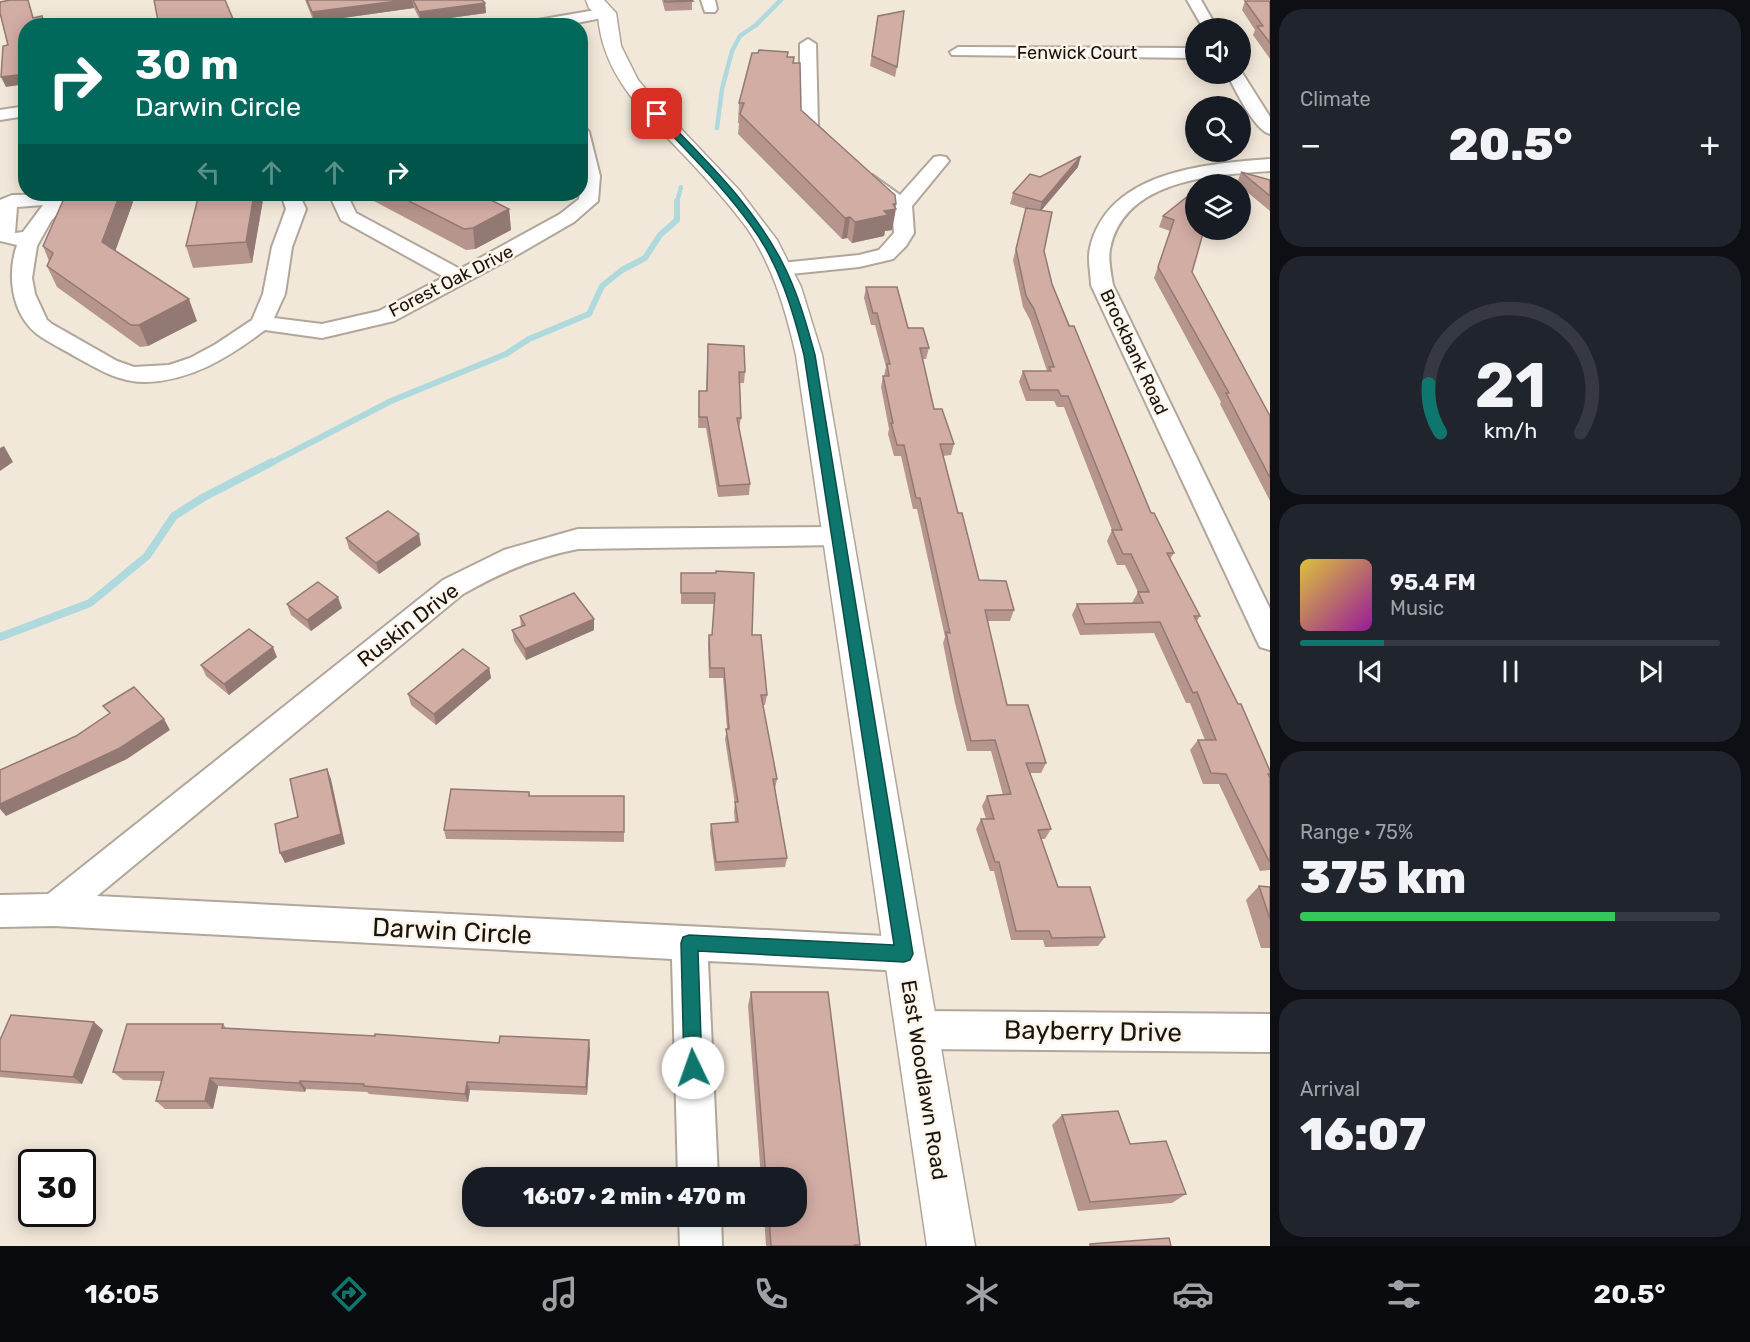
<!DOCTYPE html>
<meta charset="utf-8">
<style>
:root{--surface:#171b24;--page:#20242c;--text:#f1f3f6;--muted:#9ea1a6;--line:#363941;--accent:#0f766e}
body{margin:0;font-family:Rubik,sans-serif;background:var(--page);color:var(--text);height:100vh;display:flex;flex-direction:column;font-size:22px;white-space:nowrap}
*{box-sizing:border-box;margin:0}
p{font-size:20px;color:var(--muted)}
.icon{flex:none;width:33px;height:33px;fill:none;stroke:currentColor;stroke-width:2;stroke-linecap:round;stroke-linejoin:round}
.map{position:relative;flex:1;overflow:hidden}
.details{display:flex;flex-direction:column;gap:9px;padding:9px;background:#0d0f14;width:480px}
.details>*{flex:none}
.hud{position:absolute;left:18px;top:18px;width:570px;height:183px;border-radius:24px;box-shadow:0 3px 15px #0003;background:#00695c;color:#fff;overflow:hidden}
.tools{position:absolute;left:1185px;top:18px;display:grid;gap:12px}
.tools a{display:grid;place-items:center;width:66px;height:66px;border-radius:50%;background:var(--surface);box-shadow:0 3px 15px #0003;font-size:30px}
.speed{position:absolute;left:18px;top:1149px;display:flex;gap:12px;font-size:30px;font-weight:700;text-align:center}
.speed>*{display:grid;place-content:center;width:78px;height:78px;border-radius:50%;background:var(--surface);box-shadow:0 3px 15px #0003;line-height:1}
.speed .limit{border:3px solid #111;border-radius:9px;background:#fff;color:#111}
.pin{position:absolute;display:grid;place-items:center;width:51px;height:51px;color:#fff;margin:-26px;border-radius:12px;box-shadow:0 3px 9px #0006}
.me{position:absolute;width:66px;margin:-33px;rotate:357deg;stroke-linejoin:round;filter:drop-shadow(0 0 4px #0008)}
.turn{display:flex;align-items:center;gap:21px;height:126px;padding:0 18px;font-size:27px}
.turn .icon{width:78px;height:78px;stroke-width:2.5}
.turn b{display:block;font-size:42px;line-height:51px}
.lanes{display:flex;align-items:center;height:57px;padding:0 18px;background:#0003;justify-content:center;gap:30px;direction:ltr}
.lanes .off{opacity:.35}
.big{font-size:45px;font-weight:800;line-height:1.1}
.details .card{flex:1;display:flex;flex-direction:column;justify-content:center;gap:9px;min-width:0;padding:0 21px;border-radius:24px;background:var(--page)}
.details .dial{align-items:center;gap:0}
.dial svg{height:156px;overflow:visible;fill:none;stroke:var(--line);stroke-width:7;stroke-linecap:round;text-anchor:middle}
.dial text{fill:var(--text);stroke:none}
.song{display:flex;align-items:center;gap:18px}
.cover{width:72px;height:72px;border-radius:9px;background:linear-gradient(135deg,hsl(50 70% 55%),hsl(300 70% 35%))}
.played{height:6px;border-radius:3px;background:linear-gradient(90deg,var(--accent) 20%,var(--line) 20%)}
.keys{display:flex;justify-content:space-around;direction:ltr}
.heat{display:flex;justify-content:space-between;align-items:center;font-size:33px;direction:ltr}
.charge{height:9px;border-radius:4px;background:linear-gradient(90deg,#34c759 75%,var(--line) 0)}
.trip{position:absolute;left:462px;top:1167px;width:345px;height:60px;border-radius:24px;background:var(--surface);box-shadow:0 3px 15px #0003;font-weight:800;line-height:60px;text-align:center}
.menu{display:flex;height:96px;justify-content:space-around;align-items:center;background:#090b0e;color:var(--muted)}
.menu .icon{width:42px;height:42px}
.menu .current{color:var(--accent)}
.menu b{font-size:27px;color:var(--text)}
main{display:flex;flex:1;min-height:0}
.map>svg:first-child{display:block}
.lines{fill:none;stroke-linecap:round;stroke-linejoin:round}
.stream-far2{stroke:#aed9dd;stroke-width:4.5}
.stream-far1{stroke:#aed9dd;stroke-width:6}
.stream{stroke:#aed9dd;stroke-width:8}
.minor-casing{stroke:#b0a699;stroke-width:4}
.major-casing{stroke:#b0a699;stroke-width:3}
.minor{fill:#fff;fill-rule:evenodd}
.major{fill:#fff;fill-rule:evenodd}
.wall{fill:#b5958d}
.shaded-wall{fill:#937973}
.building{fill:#d2ada4;stroke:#937973;stroke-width:1.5}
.route{fill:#0f766e;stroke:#0a4d48;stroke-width:1.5}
.labels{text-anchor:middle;stroke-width:5;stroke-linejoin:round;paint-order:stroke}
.far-street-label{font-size:18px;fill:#18140f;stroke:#fef5ea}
.street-label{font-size:21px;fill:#18140f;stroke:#fef5ea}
.near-street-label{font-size:26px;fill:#18140f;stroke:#fef5ea}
</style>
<main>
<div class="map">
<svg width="1270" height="1246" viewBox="0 0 1270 1246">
<rect width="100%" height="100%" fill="#f2e8da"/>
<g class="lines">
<g class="stream-far2">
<polyline points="717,128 722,89 732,51 740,36 756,25 781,0"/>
<polyline points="677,202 681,187"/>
</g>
<polyline class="stream-far1" points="269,464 391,401 506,354 529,339 589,314 602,286 622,270 645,258 660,235 677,220 677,201"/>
<polyline class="stream" points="0,637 90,603 147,556 174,516 204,497 272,462"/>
<defs>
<g id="minor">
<polygon points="701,0 715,0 717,9 715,12 705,12"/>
<polygon points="1187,0 1201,0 1217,28 1203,28"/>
<polygon points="607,8 612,10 615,13 612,16 561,26 525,26 532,21"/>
<path d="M808,39L816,44L818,127L837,146L834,150C820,153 808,139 800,128V44Z"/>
<polygon points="958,47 1196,48 1196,58 952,55 950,52"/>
<path d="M1241,71L1270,117V134C1254,130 1235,89 1227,74H1240Z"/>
<polygon points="26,106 26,116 0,120 0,110"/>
<path d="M580,127L586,128L589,132L600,176L598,201L574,222L517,255L394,321L322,338L265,330C229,357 191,381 145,382C118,382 98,369 76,357C63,349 49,343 37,334C11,313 7,274 17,245L0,241V200L12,195L75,194L51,221L37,246L32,278L35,294L47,320L52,324L117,361L134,367L169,365L190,358L216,344L252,320L263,294L272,247L286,209L281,194H299L306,209L292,247L285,294L274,318L322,324L379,311L444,277L341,220L329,194H347L356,213L460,269L560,214L579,199L582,176ZM43,205L23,232L15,233L17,207Z"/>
<polygon points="940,156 946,157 949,161 912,206 914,233 906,246 893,259 859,267 781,275 774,273 771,269 774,265 781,263 859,255 879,250 894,233 892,207 856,179 858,175 872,175 900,195 934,157"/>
<path d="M1270,159V171C1213,175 1124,179 1110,249C1108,259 1111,274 1113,285L1270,609V650L1260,647L1256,639L1091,285C1091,274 1087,259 1090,248C1108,171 1205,164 1270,159Z"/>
<path d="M838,527L847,529L851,536L847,543L838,545L578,549C536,557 500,573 463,594L97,896L904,937L917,942L922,954L917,966L904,971L708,961L718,1178H678L672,959L54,926L0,927V895L48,894L443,580L504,550L578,529Z"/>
<polygon points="917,1011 1270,1014 1270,1052 917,1049 904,1043 898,1030 904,1017"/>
<polygon points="679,1216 721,1216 722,1246 680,1246"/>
</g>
<path id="major" d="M586,0H604L616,13L621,46L638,80L664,111L739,190L777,240L801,287L822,355L975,1246H927L796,355C786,311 773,266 747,228C727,201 704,176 681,152C642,111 602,74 598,15L589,8Z"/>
</defs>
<use href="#minor" class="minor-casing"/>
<use href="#major" class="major-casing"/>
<use href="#minor" class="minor"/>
<use href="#major" class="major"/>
</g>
<g class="wall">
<polygon points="305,0 482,0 485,3 486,13 421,22 414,8 314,22"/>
<polygon points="662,0 692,0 692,10 665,11"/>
<polygon points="1245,1 1270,3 1270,59 1253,35 1255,30 1242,10"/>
<polygon points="878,16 897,67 895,77 870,66"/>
<polygon points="788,57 794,63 801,110 896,204 892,230 885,231 884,236 852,243 847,238 842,239 738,134 739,123 738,123 739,103"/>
<polygon points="1078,167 1041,211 1044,251 1052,284 1151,513 1174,553 1170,559 1200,616 1197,621 1270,771 1270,870 1260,871 1219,784 1203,784 1190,750 1198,740 1205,740 1190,703 1186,703 1154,633 1080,635 1072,615 1077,604 1132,603 1138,592 1125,565 1117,565 1107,541 1112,530 1064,407 1057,407 1054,401 1026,401 1019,382 1023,371 1047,371 1030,320 1023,307 1013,260 1026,209 1010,204 1013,193 1040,177"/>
<polygon points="1241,172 1270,180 1270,211 1240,186 1240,184 1237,183"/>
<polygon points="199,194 264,194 252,263 193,268 186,246"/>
<polygon points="372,194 479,194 509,209 511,230 475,249 466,250 374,201"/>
<polygon points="1196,194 1192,272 1270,416 1270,501 1220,404 1221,402 1154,278 1170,231 1159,227 1163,216"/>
<polygon points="133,202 115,251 197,321 148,346 140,347 57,287 47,266 49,261 43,246"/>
<polygon points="866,287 929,348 926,359 922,359 934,409 954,444 951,455 943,456 958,513 979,580 1014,610 1010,621 987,621 1007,705 1046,763 1041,773 1030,773 1051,829 1045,839 1041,839 1058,887 1105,937 1098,946 1045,947 1043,940 1011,940 994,871 990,871 976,829 981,819 986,819 982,806 987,796 1003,795 991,751 967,751 955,703 943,643 945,637 917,509 913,509 901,456 894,456 888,434 889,429 881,387 883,376 884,376 886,367 875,325 871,325 864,298"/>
<polygon points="708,344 745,372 744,383 740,383 741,418 739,429 750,484 749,495 718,497 706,428 698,428 699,391 706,391"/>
<polygon points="346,538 421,545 379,574 349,549"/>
<polygon points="681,573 716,573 752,635 767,695 765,705 763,705 777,779 775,789 787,858 785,867 715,871 710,833 711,824 735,822 734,811 735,804 725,739 727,729 723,678 709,678 708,645 709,635 712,635 714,604 681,604"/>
<polygon points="287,604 342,608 311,631 291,615"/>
<polygon points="520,616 594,619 594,630 526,660 514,641 512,630 521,627"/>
<polygon points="277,657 229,695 206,676 201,665"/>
<polygon points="489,668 491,678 436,725 411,705 408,694"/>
<polygon points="529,792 530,796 624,796 624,842 446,839 444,830"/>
<polygon points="1259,886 1270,887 1270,948 1261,948 1246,900"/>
<polygon points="751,992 860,1245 859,1246 766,1246 764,1216 796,1216 796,1178 761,1178 748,1006"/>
<polygon points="223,1024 226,1028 590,1049 587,1095 470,1090 468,1102 369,1094 367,1092 306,1089 305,1092 218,1086 213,1109 165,1109 156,1101 161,1081 123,1080 113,1072"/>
<polygon points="103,1030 82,1084 0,1077 0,1040"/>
<polygon points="1062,1115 1130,1144 1186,1194 1172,1203 1078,1211 1052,1125"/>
</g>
<g class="shaded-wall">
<polygon points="405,0 412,0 414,8 314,22 312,12"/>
<polygon points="485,3 486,13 421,22 419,12"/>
<polygon points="26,74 26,84 6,87 1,77"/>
<polygon points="1081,156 1078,167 1039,213 1042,202"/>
<polygon points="120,194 130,194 133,202 111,263 102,242"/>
<polygon points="254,194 264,194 252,263 246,242"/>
<polygon points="893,204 896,204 894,209 896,209 892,230 885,231 884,236 852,243 855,222 884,211"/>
<polygon points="509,209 511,230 475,249 473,228"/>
<polygon points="850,217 847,238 842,239 845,218"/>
<polygon points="189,299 197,321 148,346 139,325"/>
<polygon points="4,446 13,462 0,471 0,448"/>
<polygon points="419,534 421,545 379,574 376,563"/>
<polygon points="338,597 342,608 311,631 307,620"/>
<polygon points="594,619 594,630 526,660 525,649"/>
<polygon points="273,647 277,657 229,695 224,684"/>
<polygon points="489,668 491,678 436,725 434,714"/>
<polygon points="164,719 170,730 127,759 6,816 0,809 0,804"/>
<polygon points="327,769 331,779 345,844 285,863 280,853"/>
<polygon points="94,1022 103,1030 82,1084 73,1077"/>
<polygon points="589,1040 590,1049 587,1095 586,1087"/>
<polygon points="210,1078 218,1086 213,1109 205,1101"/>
<polygon points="300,1081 306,1089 305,1092 299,1083"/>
<polygon points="467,1082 470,1090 468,1102 465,1094"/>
</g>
<g class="building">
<polygon points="10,0 28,0 33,18 42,16 45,26 26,26 26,74 1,77 3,46 8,45 0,13 0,2"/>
<polygon points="154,0 225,0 236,26 159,26"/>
<polygon points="307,0 405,0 312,12"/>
<polygon points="413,0 482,0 485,3 419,12"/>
<polygon points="665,0 692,0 693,1 665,2"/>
<polygon points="1245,1 1269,1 1270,3 1270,43 1257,26 1263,26"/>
<polygon points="904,11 897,67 872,56 878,16"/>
<polygon points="759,50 788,52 787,57 794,57 793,63 800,63 801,110 895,195 896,204 893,204 896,209 884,211 888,215 855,222 850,217 845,218 740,114 744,103 739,103 752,53 758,53"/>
<polygon points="1081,156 1042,202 1013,193 1030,174 1040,177"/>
<polygon points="1241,172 1270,180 1270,196"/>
<polygon points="66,194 120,194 102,242 189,299 139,325 131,325 47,266 53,253 43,246"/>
<polygon points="199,194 254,194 246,242 186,246"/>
<polygon points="395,194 479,194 509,209 473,228 464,229"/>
<polygon points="1196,194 1196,230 1204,230 1192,272 1270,416 1270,478 1226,393 1229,393 1158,267 1174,220 1163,216 1188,196"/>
<polygon points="1026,208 1052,212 1044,251 1052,284 1069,326 1074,326 1151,513 1154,513 1174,553 1167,553 1200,616 1194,616 1238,704 1241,704 1270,771 1270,774 1268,774 1270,778 1270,861 1269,861 1226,774 1211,773 1198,740 1216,740 1197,692 1193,693 1160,622 1085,624 1077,604 1143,603 1138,592 1149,592 1131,554 1123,554 1112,530 1122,530 1068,396 1061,396 1058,390 1030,390 1023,371 1051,371 1049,367 1054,367 1034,309 1026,296 1016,249"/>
<polygon points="866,287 897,287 908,328 923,328 929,348 920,348 934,409 942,409 954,444 940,444 958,513 962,513 979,580 1006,581 1014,610 985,610 1007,705 1028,705 1046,763 1026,763 1051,829 1038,830 1058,887 1090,887 1105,937 1052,938 1049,931 1016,931 999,862 995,862 981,819 994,819 987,796 1011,794 995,740 971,741 959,692 946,632 950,633 920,498 916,498 904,445 897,445 891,423 893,423 883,376 889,376 887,364 890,364 877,313 873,313"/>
<polygon points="708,344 744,346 745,372 739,372 741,418 737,418 750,484 719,486 707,417 699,417 699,391 707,391"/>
<polygon points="388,511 419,534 376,563 346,538"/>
<polygon points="716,571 754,573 752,635 761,635 767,695 761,695 777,779 773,779 787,858 716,862 711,824 738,822 735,802 738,802 726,729 729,729 724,668 710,668 709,635 712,635 715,593 681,593 681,573 716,573"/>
<polygon points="318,582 338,597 307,620 287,604"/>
<polygon points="574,593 594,619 525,649 512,630 525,625 520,616"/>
<polygon points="249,629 273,647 224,684 201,665"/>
<polygon points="463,649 489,668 434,714 408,694"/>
<polygon points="134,687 164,719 120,748 0,804 0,770 76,736 110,713 103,706"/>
<polygon points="327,769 341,834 280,853 275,824 298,817 290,779"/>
<polygon points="451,789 529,792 529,796 624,796 624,832 444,830"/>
<polygon points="1259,886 1270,887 1270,919"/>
<polygon points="751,992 828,992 860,1245 855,1245 856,1246 771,1246 769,1216 796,1216 796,1178 766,1178"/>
<polygon points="11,1015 94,1022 73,1077 0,1071 0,1040"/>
<polygon points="127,1024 223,1024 222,1028 375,1036 375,1034 499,1043 500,1036 589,1040 586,1087 467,1082 465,1094 364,1086 364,1084 300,1081 299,1083 210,1078 205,1101 156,1101 164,1072 113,1072"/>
<polygon points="1118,1111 1130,1144 1166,1141 1186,1194 1090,1202 1062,1115"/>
<polygon points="1169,1238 1171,1246 1090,1246 1090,1244"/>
</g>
<path class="route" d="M654,112H659C704,158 751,203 781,260C797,290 806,322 815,355L913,954L910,960L904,962L698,951L702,1068L700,1074L693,1077L687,1074L684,1068L681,943L683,937L689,935L894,945L804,355C793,310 779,264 752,227C723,186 687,152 654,116Z"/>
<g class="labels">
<g class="far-street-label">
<text x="1077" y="59">Fenwick Court</text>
<text transform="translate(451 281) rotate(-27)" y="6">Forest Oak Drive</text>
<text transform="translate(1134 352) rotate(65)" y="6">Brockbank Road</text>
</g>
<g class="street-label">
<text transform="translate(408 625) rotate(-38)" y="7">Ruskin Drive</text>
<text transform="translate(924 1080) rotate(81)" y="7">East Woodlawn Road</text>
</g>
<g class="near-street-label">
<text transform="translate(452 931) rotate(3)" y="9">Darwin Circle</text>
<text transform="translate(1093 1031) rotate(1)" y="9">Bayberry Drive</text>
</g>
</g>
</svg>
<div class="tools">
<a><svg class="icon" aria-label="sound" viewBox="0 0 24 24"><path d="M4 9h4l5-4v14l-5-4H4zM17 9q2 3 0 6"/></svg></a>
<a><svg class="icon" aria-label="search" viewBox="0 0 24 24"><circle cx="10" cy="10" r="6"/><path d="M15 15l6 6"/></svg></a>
<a><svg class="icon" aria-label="layers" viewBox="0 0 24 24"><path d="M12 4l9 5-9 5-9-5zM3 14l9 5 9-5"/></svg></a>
</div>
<div class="speed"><div class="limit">30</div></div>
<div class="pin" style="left:657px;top:114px;background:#d93025"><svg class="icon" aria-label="arrive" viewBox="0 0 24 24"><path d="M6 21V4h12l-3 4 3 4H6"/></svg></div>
<svg class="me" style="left:693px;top:1068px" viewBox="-20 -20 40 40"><circle r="19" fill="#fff"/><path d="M0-13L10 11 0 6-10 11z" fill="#0f766e"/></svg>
<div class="trip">16:07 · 2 min · 470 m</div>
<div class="hud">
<div class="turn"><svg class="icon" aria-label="right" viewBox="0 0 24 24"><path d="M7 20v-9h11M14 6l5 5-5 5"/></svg><div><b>30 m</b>Darwin Circle</div></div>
<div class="lanes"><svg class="icon off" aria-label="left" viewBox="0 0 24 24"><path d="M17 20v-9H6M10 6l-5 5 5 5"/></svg><svg class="icon off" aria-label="ahead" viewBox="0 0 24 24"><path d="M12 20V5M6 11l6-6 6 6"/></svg><svg class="icon off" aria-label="ahead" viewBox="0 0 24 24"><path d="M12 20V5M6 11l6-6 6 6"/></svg><svg class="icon" aria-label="right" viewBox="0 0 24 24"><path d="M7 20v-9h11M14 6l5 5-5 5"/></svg></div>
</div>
</div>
<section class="details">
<div class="card"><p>Climate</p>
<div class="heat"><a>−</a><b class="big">20.5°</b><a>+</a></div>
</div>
<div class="card dial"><svg viewBox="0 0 100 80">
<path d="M14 69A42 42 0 1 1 86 69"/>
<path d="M14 69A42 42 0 0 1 8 44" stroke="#0f766e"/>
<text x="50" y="56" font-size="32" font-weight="700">21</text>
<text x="50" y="72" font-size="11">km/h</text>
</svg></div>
<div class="card">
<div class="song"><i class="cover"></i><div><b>95.4 FM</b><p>Music</p></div></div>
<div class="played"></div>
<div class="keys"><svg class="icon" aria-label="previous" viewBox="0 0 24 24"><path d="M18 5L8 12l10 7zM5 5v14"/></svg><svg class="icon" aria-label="pause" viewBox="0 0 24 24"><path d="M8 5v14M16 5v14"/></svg><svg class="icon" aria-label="next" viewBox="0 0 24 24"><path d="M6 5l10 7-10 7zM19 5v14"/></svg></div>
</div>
<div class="card"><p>Range · 75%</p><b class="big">375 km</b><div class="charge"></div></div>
<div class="card"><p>Arrival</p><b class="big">16:07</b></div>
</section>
</main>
<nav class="menu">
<b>16:05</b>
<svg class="icon current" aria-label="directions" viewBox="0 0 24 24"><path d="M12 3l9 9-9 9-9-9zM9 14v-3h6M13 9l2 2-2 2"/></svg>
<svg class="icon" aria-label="music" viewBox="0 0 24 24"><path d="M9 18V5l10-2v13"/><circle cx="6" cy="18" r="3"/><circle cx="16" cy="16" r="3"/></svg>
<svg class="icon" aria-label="phone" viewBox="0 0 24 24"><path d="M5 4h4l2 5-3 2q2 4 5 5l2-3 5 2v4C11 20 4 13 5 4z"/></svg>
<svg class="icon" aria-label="climate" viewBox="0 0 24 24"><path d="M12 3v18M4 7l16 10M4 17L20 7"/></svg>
<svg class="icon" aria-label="car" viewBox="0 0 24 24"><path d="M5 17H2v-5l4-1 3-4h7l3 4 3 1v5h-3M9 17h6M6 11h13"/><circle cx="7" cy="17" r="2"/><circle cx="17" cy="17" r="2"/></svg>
<svg class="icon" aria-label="filters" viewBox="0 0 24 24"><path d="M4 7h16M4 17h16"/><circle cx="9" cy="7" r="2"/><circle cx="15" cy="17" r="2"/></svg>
<b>20.5°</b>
</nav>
